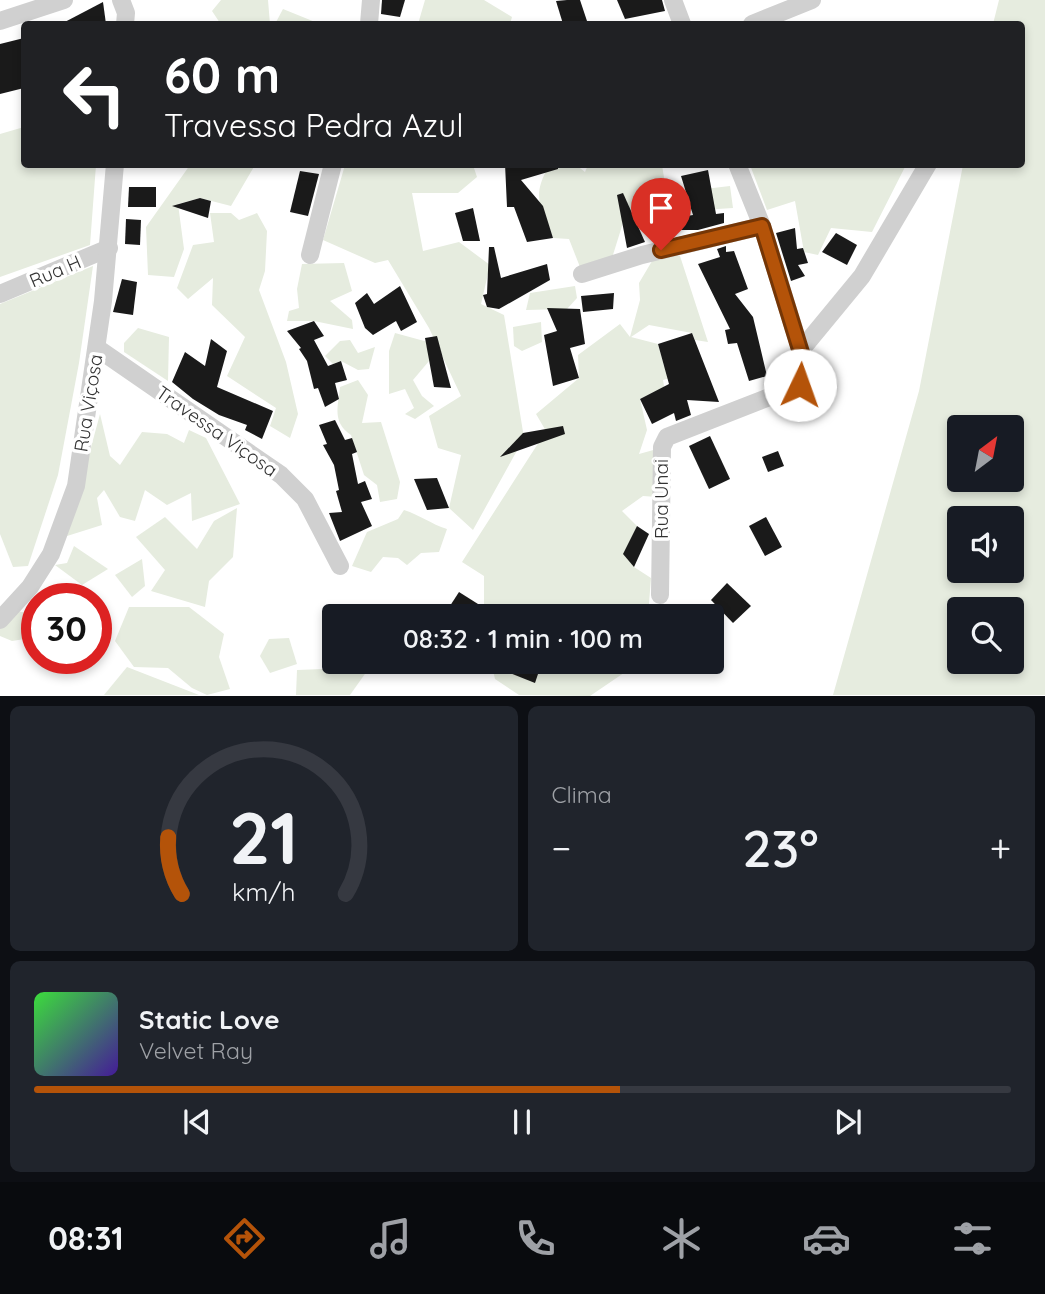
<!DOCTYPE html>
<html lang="pt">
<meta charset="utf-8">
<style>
:root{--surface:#171b24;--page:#20242c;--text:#f1f3f6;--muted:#9ea1a6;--line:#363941;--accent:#b45309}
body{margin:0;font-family:Quicksand,sans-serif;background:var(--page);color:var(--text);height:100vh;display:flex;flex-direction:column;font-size:26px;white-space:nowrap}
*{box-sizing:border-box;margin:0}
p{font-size:23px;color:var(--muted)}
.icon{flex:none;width:38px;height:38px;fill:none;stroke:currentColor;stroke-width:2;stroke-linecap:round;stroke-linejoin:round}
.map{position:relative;height:696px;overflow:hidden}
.drawer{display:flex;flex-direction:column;gap:10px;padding:10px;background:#0d0f14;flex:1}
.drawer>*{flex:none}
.guide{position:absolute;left:21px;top:21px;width:1004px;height:147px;border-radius:7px;box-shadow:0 4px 10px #0003;background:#202124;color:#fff;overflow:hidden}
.needle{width:46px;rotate:32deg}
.tools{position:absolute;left:947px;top:415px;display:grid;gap:14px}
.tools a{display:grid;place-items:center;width:77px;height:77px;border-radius:7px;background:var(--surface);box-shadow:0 4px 10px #0003;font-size:35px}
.speed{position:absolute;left:21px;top:583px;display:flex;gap:14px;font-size:35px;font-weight:700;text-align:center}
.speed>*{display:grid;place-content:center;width:91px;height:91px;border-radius:50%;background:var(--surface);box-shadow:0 4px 10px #0003;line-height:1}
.speed .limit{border:10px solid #d22;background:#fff;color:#111}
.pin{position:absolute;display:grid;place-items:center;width:60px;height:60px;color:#fff;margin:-72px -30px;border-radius:50% 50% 50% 0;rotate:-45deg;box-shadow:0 0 7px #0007}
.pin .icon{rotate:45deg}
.me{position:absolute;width:77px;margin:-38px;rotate:3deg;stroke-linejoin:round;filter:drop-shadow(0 0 5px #0008)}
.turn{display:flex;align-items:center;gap:24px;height:147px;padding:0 28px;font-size:32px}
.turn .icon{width:91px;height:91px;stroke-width:2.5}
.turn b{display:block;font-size:49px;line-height:60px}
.big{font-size:52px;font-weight:600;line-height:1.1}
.drawer .card{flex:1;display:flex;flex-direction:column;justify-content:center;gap:10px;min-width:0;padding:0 24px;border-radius:10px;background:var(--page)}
.drawer .dial{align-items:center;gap:0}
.dial svg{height:182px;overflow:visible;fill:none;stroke:var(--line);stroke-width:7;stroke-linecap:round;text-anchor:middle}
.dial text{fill:var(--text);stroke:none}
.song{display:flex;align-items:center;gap:21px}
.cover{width:84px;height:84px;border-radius:10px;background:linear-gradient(135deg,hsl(120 70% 55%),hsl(260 70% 35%))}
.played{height:7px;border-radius:4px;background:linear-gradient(90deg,var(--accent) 60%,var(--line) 60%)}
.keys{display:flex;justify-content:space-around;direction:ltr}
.heat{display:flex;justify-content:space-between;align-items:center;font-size:38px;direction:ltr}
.drawer .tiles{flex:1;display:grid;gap:10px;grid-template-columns:1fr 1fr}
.card:last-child{grid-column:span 2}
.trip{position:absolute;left:322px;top:604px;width:402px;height:70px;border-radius:7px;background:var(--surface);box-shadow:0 4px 10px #0003;font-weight:600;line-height:70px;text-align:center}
.dock{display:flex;height:112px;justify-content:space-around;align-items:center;background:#090b0e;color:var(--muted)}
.dock .icon{width:49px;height:49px}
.dock .current{color:var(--accent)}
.dock b{font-size:32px;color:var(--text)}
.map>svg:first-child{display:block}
.green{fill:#e6ecdf;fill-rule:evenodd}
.building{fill:#1a1a1a}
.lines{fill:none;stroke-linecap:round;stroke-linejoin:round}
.street{stroke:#d0d0d0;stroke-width:18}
.route-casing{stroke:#753606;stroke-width:18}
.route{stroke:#b45309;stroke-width:12}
.labels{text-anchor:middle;stroke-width:7;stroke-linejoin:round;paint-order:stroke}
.street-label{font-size:19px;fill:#333;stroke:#fff}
</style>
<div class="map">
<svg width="1045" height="696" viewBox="0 0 1045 696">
<rect width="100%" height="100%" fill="#fff"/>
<g class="green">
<polygon points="221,0 268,0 270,24 232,24 235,21 220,23 212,11"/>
<polygon points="425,0 484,0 512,17 510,24 418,24"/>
<path d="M999,0H1045V695H833L919,391L963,165L1022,164V24H993ZM959,427H1012V480H959ZM959,518H1012V570H959ZM959,609H1012V662H959Z"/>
<polygon points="283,9 320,24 275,24"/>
<polygon points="24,127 24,164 96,165 90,245 0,277 0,134"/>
<polygon points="190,165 282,165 255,165 231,206 200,198 178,204 184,249 174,277 148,275 146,227"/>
<polygon points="345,165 473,165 477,177 458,193 412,193 423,251 459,242 490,265 481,304 504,315 524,438 473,530 449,508 461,455 438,448 429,416 461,396 429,328 388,260 375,263 323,240"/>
<path d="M549,165H576L585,172L588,165H662L666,190L679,192L730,186L733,208L687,211L681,224L664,221L663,209L650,213L627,210L612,258L580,267L569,239L553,238C542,203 530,201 549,165Z"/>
<polygon points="750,165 750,164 906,165 872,232 831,228 818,255 804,252 795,201 767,210"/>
<polygon points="210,213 231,213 239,220 257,213 267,231 265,271 259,290 286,362 298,414 290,438 270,426 276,408 227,376 245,337 212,305 213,278 188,299 177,288 193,245 214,242"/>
<polygon points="655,256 680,256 708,342 695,340 692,333 649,325 631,337 658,344 664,366 688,373 663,380 667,404 661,405 654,392 640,399 647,430 639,454 657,449 657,497 643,496 622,511 637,526 624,554 634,567 651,578 648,616 484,616 484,576 462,562 546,431 536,414 579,378 578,355 620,324 630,337 640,300 639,283"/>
<polygon points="344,263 352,291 330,301 352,320 353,329 314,321 287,321 289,311 299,308 297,289 302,264"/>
<polygon points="93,266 79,363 58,475 28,566 13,567 0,534 0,304"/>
<polygon points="575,286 577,298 567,309 526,310 530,293"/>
<polygon points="541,322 542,342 522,351 514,346 513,327"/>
<polygon points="138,328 169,337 168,381 124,352 124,343"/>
<polygon points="395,333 428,342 429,361 413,380 422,396 434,406 415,419 405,414 414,408 405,389 389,394 389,351"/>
<polygon points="350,340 358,353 375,347 369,369 358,370 341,361 333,364 325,356 340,341"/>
<path d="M358,380L368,395L362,423L381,422L400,482L397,499L380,502L377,485L364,475L351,435C332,422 338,407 340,387Z"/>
<polygon points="100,414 110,456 120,465 142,432 167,434 184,443 189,430 206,438 240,504 192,521 191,493 167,505 145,490 135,521 120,517 104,490 97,498 102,525 67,536"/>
<polygon points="237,508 233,557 209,581 205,607 151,591 165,570 136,537 165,517 197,549 214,521"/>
<path d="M404,510C420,515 431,524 447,529L439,552L421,553L407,565L398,558L383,557L371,572L352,566L367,532L398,519Z"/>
<polygon points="74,546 108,569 82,585 55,565 67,563"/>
<polygon points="142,559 145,586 132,597 115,575"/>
<polygon points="129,607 189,607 224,634 219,657 230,689 207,695 192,688 168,668 134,667 115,641"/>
<polygon points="17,611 37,615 37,637 12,641 0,636 0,629"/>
<polygon points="289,638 297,664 270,673 260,656 269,639"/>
<polygon points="491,662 640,662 590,696 519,695 495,679"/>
<polygon points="127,667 199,695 104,695"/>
<polygon points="349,668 367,671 350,695 296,695 297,670"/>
</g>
<g class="building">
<polygon points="382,0 405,0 400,17 381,14"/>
<polygon points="567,0 580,0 588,24 563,24 556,1"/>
<polygon points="617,0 662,0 665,11 625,19"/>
<polygon points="103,2 106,24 61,24"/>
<polygon points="24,38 24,88 0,94 0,44"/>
<polygon points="505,164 558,164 558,169 521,180 543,206 553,238 527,242 514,207 507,207"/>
<polygon points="708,170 716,214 724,213 724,223 698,230 658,230 657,221 693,215 681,176"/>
<polygon points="300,171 319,174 308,216 290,212"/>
<polygon points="129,187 156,187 156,207 128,207"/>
<polygon points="623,193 645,242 627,248 617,195"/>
<polygon points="200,198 211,201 208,218 172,206"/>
<polygon points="473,208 480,241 463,241 455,213"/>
<polygon points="126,219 141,220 140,245 125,244"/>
<polygon points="795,228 797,249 803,248 808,263 798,265 805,276 791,281 776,233"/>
<polygon points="836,233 857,245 847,265 822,252"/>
<polygon points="726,246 726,252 734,251 748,289 735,294 753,317 767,376 749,381 737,343 728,344 725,330 730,329 698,264 720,257 717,249"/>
<polygon points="489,247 494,247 501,278 547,264 550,280 499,309 487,307 483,295 487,294"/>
<polygon points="122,279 137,282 133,315 113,312"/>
<polygon points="400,286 417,322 401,331 396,321 373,335 365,328 355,303 367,293 374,304"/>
<polygon points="614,293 613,309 583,312 581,296"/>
<polygon points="547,308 580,309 585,344 570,348 579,378 553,386 544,335 557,331"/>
<polygon points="314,321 324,336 314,340 328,366 341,361 347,380 335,383 339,399 325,407 318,388 314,389 307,361 299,349 301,348 287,331"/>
<polygon points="692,333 719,402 687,400 691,415 676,421 674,413 652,424 640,399 669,384 658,344"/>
<polygon points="437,336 451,388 434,387 425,338"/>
<polygon points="211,339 227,351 217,387 273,411 262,439 245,430 247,425 219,415 193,399 172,382 185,352 205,366"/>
<polygon points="335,420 345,440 352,438 357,452 352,454 358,484 365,481 372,499 361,502 372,526 340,541 329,513 342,512 336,491 339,490 334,465 323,445 327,444 319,425"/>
<polygon points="563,426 565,434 500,457 523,433"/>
<polygon points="710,436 730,479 709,489 689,446"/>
<polygon points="778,451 784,466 768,472 762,457"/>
<polygon points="437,478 449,508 427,510 414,479"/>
<polygon points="766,517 782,547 765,556 749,526"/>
<polygon points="637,526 649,534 634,567 623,554"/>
<polygon points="727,583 751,606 733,623 711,600"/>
<polygon points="459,592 478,604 470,616 460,616 448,609"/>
<polygon points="482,662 523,662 540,668 535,683"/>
</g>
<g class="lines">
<g class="street">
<polyline points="121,0 126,13 125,24"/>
<polyline points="673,0 682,24"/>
<polyline points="0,21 64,0"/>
<polyline points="369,24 371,0"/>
<polyline points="752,24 812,0"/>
<polyline points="310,255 333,164"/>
<polyline points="582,274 642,255 762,226"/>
<polyline points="0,294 109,248"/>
<polyline points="97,348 281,475 305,499 340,566"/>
<polyline points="801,350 862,276 928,164"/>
<polyline points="660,595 662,447 667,437 800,385 807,371 762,226 737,164"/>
<polyline points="0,620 30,587 51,554 76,486 103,301 115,164"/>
</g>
</g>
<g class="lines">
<defs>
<polyline id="route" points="661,250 762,226 807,372 800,385"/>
</defs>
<use href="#route" class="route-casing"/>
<use href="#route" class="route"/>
</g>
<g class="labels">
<g class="street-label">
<text transform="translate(55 271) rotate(-23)" y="7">Rua H</text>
<text transform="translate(88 403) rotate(-81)" y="7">Rua Viçosa</text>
<text transform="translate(217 431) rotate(35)" y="7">Travessa Viçosa</text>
<text transform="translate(661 499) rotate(-90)" y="7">Rua Unai</text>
</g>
</g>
</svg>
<div class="tools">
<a><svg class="needle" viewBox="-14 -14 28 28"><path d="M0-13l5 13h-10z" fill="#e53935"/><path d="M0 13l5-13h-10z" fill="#9ea1a6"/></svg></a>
<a><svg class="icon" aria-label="sound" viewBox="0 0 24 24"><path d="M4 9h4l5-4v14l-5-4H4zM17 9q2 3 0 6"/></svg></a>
<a><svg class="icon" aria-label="search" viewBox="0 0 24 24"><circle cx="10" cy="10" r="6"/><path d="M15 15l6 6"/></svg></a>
</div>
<div class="speed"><div class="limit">30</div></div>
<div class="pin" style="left:661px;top:250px;background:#d93025"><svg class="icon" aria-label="arrive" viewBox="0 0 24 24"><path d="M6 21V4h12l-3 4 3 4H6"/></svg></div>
<svg class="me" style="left:800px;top:385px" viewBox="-20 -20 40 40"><circle r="19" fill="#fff"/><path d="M0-13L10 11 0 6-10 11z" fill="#b45309"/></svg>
<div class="trip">08:32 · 1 min · 100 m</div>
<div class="guide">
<div class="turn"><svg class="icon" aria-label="left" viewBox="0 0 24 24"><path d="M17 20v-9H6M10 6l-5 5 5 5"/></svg><div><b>60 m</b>Travessa Pedra Azul</div></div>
</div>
</div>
<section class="drawer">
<div class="tiles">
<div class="card dial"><svg viewBox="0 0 100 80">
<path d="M14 69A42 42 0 1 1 86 69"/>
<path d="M14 69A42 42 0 0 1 8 44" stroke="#b45309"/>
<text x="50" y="56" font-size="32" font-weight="700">21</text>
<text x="50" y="72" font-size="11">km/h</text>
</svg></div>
<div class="card"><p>Clima</p>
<div class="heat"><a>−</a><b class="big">23°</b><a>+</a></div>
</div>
<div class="card">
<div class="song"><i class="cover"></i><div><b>Static Love</b><p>Velvet Ray</p></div></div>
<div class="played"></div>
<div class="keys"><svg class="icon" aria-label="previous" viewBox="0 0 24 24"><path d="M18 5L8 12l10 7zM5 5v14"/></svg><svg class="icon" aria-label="pause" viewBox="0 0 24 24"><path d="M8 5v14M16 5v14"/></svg><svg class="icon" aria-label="next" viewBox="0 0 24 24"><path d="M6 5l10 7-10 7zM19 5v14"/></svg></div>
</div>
</div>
</section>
<nav class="dock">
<b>08:31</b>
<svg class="icon current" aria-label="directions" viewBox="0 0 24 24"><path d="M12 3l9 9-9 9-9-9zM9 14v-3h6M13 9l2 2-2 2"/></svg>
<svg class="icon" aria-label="music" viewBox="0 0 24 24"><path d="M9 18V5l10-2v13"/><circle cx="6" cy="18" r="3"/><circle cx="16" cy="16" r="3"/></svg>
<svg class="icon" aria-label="phone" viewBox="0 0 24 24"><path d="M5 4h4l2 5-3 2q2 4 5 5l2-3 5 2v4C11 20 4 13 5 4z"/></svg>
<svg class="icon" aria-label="climate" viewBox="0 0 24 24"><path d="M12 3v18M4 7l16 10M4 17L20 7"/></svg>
<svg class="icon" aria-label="car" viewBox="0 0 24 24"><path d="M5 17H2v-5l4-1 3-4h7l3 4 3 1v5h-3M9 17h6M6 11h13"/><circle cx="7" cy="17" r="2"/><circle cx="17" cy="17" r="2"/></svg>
<svg class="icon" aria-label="filters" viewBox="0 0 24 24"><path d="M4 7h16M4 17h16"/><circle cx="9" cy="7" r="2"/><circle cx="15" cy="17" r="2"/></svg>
</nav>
